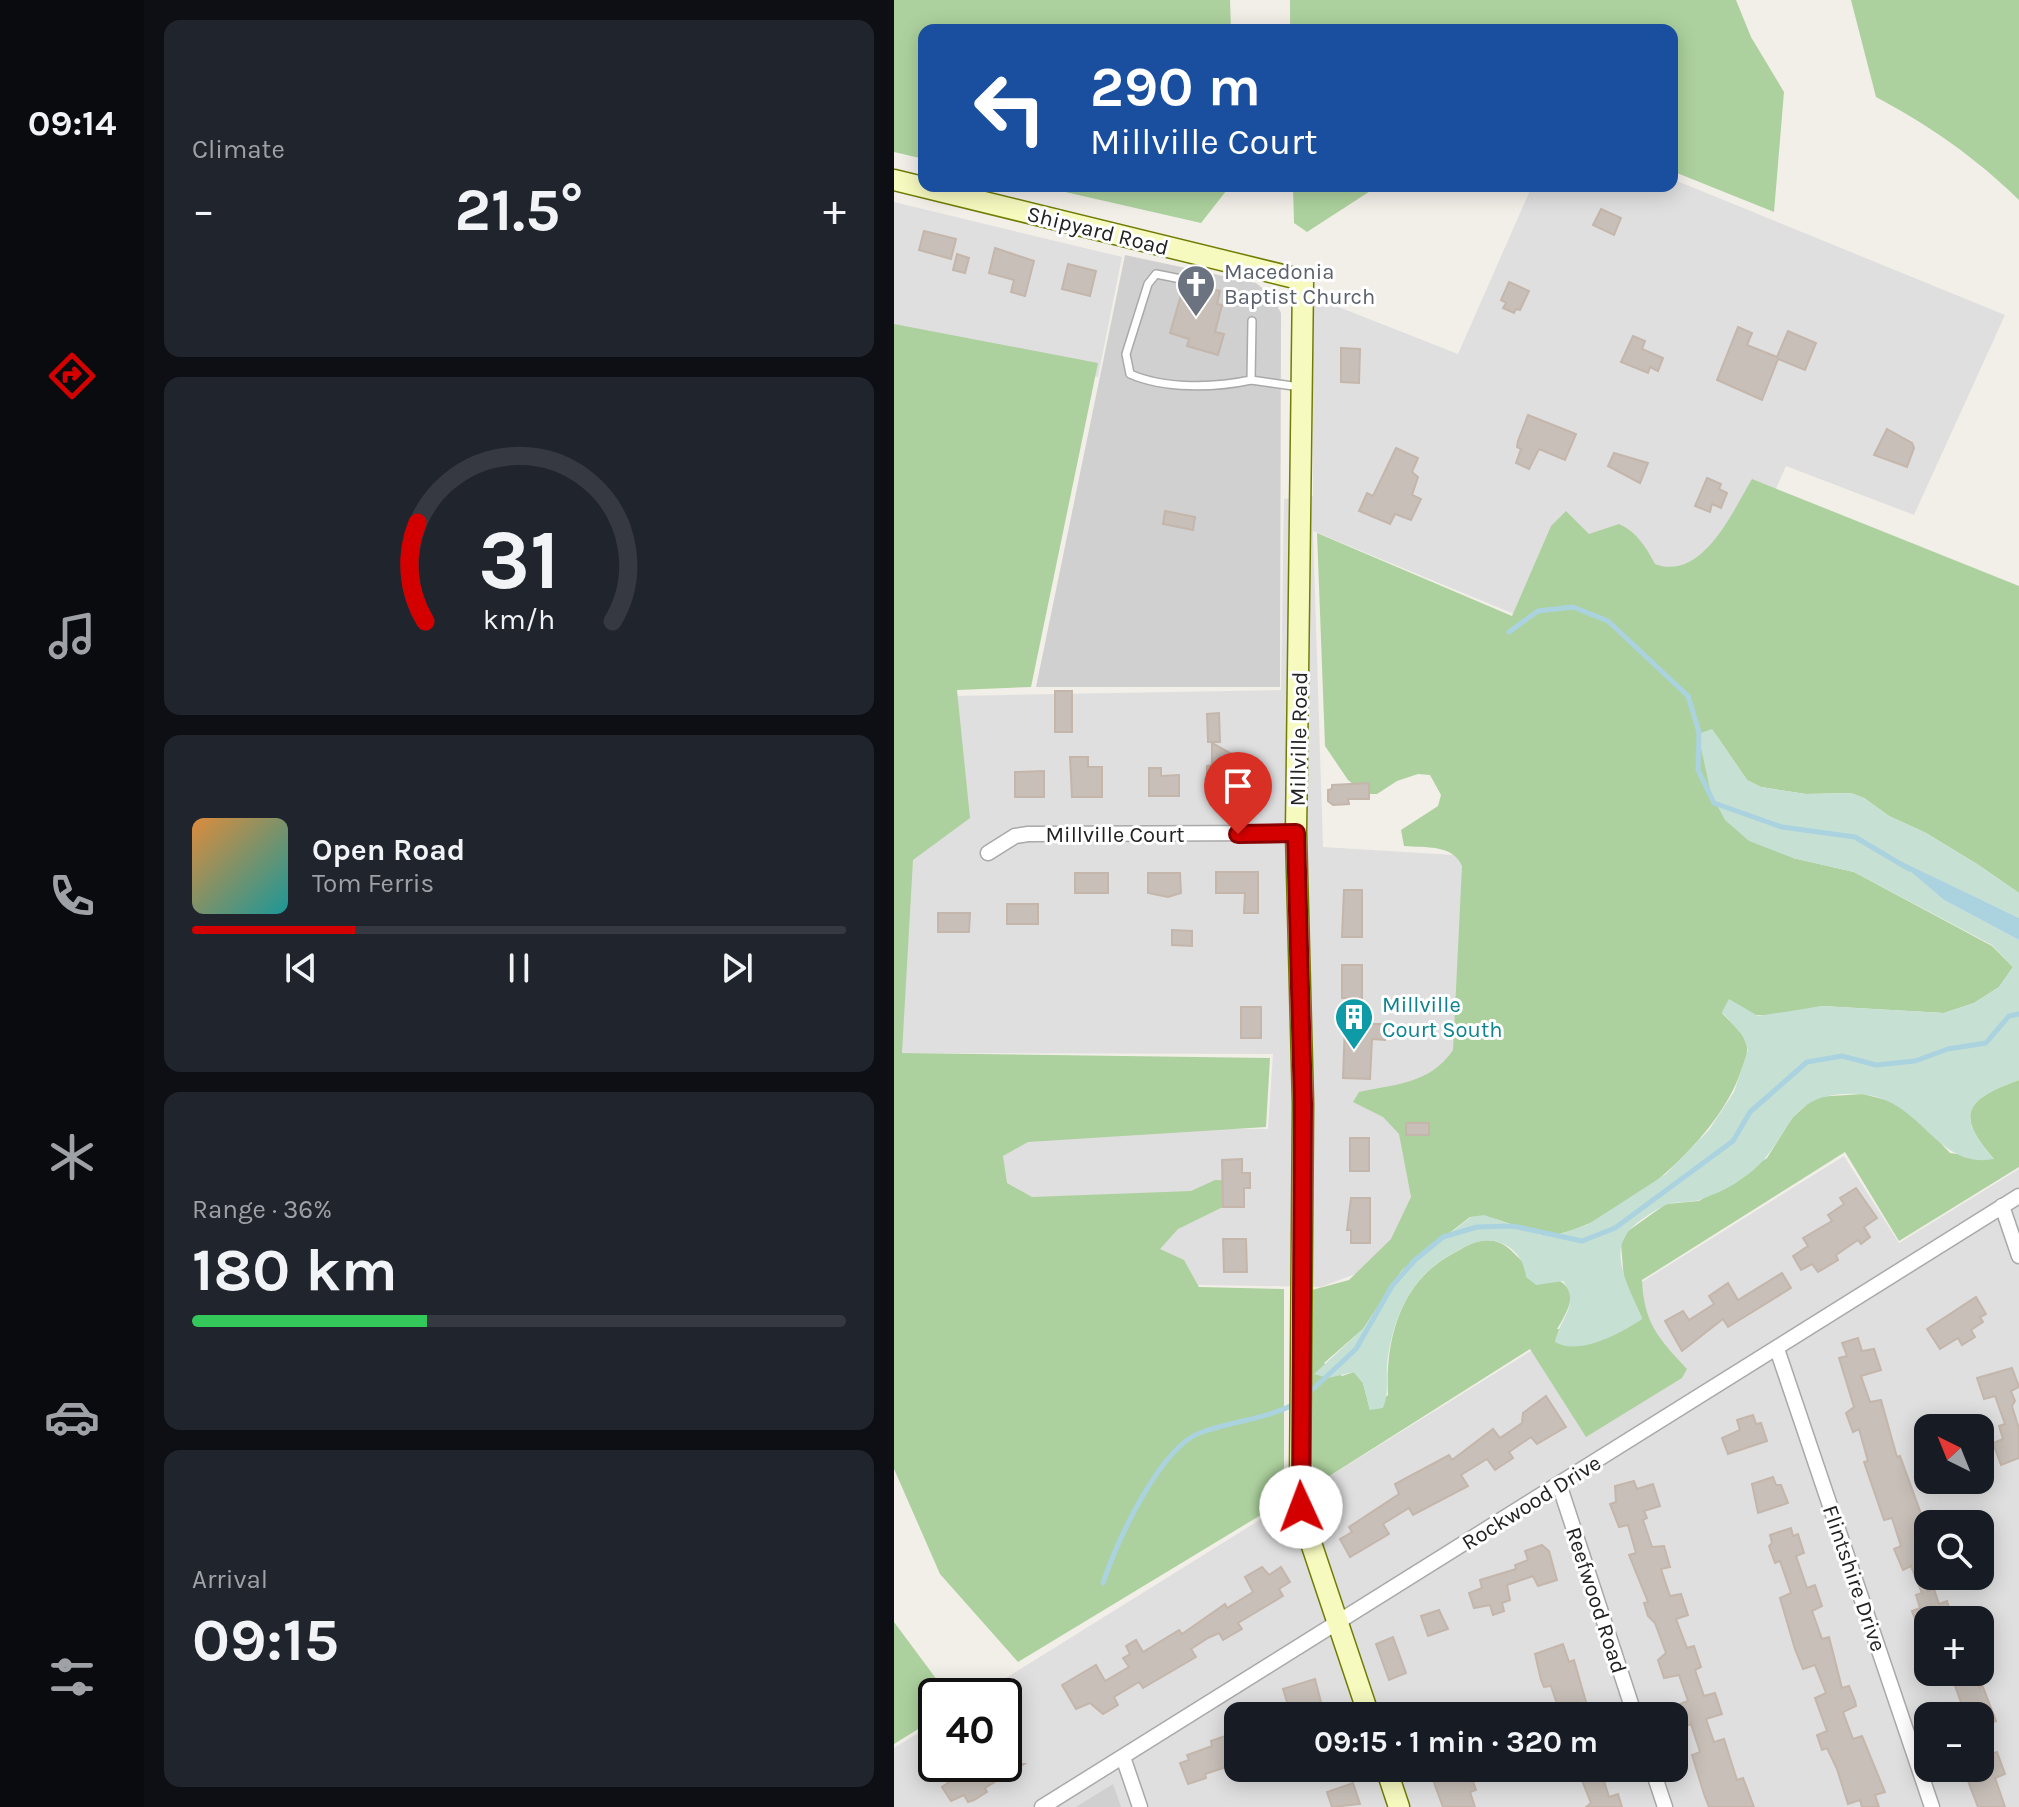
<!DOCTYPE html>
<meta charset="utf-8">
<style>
:root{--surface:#171b24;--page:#20242c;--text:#f1f3f6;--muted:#9ea1a6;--line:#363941;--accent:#d40000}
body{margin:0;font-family:Karla,sans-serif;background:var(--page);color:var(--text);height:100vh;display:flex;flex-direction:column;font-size:30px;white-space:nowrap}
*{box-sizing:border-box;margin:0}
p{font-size:26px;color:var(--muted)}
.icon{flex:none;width:44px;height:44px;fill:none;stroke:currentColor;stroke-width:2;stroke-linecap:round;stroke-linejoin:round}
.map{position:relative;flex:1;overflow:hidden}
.side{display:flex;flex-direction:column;gap:20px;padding:20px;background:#0d0f14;width:750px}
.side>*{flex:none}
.hud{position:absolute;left:24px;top:24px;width:760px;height:168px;border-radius:16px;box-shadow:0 4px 20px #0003;background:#1a4fa0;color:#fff;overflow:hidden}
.needle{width:52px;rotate:317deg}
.buttons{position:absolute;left:1020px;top:1414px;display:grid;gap:16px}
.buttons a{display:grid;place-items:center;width:80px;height:80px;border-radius:16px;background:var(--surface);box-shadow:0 4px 20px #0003;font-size:40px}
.speed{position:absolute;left:24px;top:1678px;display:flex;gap:16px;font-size:40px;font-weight:700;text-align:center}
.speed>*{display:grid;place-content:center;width:104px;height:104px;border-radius:50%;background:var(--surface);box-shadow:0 4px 20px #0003;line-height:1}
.speed .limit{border:4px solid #111;border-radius:12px;background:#fff;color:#111}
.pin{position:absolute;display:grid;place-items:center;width:68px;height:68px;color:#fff;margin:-82px -34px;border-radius:50% 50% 50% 0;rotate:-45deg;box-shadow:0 0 8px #0007}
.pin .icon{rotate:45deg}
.me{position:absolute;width:88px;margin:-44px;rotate:358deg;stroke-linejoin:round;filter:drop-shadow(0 0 6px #0008)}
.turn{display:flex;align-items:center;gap:28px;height:168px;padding:0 40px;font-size:36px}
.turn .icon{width:104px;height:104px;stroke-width:2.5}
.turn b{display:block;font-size:56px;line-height:68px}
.big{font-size:60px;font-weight:700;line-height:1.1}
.side .tile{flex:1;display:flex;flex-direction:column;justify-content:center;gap:12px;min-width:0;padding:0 28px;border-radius:16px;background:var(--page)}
.side .dial{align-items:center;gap:0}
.dial svg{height:208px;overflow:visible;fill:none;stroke:var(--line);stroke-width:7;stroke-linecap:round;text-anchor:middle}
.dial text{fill:var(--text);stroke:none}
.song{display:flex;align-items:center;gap:24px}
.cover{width:96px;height:96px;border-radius:12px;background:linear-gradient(135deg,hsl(30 70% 55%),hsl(180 70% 35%))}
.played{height:8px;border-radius:4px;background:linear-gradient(90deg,var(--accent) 25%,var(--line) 25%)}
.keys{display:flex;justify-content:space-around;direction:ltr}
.heat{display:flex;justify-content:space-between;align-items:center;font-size:44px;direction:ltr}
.charge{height:12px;border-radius:6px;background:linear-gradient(90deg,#34c759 36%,var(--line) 0)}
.trip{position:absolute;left:330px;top:1702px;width:464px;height:80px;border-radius:16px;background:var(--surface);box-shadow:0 4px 20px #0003;font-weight:700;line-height:80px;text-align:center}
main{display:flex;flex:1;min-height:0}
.tabs{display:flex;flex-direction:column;width:144px;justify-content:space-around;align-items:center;background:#090b0e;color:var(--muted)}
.tabs .icon{width:56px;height:56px}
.tabs .selected{color:var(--accent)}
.tabs b{font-size:36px;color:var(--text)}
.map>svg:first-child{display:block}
.residential{fill:#e0dfdf;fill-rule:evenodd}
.religious{fill:#d0d0d0}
.forest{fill:#add19e}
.wetland{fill:#c6e0d4}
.water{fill:#aad3df}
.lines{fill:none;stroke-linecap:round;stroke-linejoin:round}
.stream{stroke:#aad3df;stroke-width:5}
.building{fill:#c7bfb8;stroke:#c4b6ab;stroke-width:2}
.lane-casing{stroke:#a9a9a9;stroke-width:10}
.street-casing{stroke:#a9a9a9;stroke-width:17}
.secondary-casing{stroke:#707d05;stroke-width:23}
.lane{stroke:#fff;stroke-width:7}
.street{stroke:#fff;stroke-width:14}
.secondary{stroke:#f7fabf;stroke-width:20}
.route-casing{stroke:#8a0000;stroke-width:20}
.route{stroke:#d40000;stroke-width:14}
.labels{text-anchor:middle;stroke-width:6;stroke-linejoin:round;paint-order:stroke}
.street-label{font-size:22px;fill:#222;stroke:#fff}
.worship-label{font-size:22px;fill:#5b616d;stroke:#fff;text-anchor:start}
.culture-label{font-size:22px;fill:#0d838f;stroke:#fff;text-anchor:start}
</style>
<main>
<nav class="tabs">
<b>09:14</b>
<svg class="icon selected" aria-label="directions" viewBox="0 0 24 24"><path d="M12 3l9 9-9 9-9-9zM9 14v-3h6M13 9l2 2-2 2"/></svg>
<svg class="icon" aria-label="music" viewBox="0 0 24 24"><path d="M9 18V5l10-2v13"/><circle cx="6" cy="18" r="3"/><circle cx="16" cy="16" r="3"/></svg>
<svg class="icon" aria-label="phone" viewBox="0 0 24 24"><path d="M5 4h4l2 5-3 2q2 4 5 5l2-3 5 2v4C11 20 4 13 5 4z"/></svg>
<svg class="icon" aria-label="climate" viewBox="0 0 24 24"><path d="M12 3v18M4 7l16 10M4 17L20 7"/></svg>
<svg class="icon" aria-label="car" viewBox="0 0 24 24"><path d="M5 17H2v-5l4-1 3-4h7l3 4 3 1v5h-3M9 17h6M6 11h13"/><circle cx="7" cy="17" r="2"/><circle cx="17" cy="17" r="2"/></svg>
<svg class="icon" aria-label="filters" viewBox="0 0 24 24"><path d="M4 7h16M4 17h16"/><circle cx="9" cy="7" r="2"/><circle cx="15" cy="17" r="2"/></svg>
</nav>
<section class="side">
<div class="tile"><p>Climate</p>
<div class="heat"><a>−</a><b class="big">21.5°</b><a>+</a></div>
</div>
<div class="tile dial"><svg viewBox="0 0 100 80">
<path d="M14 69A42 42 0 1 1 86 69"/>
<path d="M14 69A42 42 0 0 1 11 31" stroke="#d40000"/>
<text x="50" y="56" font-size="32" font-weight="700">31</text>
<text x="50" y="72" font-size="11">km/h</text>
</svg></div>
<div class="tile">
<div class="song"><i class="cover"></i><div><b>Open Road</b><p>Tom Ferris</p></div></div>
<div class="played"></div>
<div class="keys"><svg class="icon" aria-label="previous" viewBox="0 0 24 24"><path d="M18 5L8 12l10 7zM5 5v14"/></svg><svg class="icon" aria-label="pause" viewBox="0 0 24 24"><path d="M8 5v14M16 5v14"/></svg><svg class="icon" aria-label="next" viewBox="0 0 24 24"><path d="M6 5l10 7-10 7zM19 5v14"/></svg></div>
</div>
<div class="tile"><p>Range · 36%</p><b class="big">180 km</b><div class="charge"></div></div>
<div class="tile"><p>Arrival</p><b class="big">09:15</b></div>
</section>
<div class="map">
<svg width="1125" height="1807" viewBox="0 0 1125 1807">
<rect width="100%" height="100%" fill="#f2efe9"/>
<g class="residential">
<polygon points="778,179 1111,315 1020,515 892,466 822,626 620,614 419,531 429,847 592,857 575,1212 488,1264 427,1287 28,1280 31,1127 374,1129 379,1054 0,1053 0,746 6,697 387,690 390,499 419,496 419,297 564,354 638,186 778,186"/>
<polygon points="0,202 228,257 204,377 0,331"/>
<path d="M950,1156L1005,1243L1125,1169V1807H0V1748L42,1722V1764H110V1696H83ZM1034,1428H1086V1480H1034ZM1034,1524H1086V1576H1034ZM1034,1620H1086V1672H1034ZM344,1716H780V1768H344ZM1034,1716H1086V1768H1034Z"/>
</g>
<g class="religious">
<polygon points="231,255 362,283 377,295 387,313 386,687 142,687"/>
<polygon points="219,1784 227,1807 182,1807"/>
</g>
<g class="forest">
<polygon points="0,0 336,0 337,30 30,30 30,159 0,152"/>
<polygon points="396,0 842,0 857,37 890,92 880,212 778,171 778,30 396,30"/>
<path d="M957,0H1125V200C1081,157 1036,126 982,97Z"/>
<polygon points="145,186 336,186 307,223"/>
<polygon points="399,186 484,186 413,232 400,223"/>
<polygon points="0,324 204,363 137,687 63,690 76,818 19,860 8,1053 376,1058 372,1127 134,1142 109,1156 113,1183 138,1197 297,1191 321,1180 347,1181 333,1205 284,1229 266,1249 290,1260 305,1287 390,1289 390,1501 124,1662 46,1574 0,1469"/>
<path d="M858,479L1125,586V893L1083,864L1032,833L995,816L970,798L957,793L912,794L867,787L853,780L818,729L899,858L960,872L1098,946L1119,967L1105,987L1080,1003L1050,1013L928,1006L880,1016L828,1013C837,1023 851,1033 853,1047C854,1054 850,1063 847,1071C825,1137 734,1218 665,1234C638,1241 608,1212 576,1217L508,1270L469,1329L430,1363L448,1376L460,1372L469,1383L476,1410L494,1395C491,1339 507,1280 560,1253C573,1246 584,1238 600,1241C617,1245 621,1258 635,1265C672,1285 691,1284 663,1329C693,1330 723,1337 748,1318L730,1280L727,1244L734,1231L772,1204L805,1201L873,1158L898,1118L921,1097L969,1094L1000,1102L1025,1120L1056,1153L1100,1159C1060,1114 1072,1099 1125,1080V1167L1005,1241L951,1152L748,1280C750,1323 764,1338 793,1369L788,1378L692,1437L636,1349L426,1482L415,1458L418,1290L455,1280L497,1239L517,1197L505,1134L489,1117L459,1102L465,1092C502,1084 536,1084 559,1050L568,866C559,844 531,848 510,846L507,830L544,806L547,795L536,775L524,774L503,781L483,794H471L454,780L431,746L423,533L618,616L657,526L672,511L695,534L725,524C743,532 752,547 761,564C809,582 839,510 858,479Z"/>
<polygon points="0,1622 55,1696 42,1696 42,1718 0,1744"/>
</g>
<path class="wetland" d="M818,729L853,780L867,787L912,794L957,793L970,798L995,816L1032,833L1083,864L1125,893V918L1005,861L1050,900L1125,940V1080C1072,1099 1060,1115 1100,1159C1041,1170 1028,1097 965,1094C883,1090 901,1146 846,1180C835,1188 821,1194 808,1199C797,1204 783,1200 772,1205C762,1209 739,1224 733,1233C715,1258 739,1294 748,1319C726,1334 685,1356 661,1342C666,1317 687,1305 669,1281L642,1285L632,1277C630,1260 621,1247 604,1242C586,1237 573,1246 558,1254C516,1276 498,1320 493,1365C492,1381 495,1393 489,1408L476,1410L469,1383L460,1372L434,1378L420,1374L469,1329L508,1270L577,1217L590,1215L647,1235H663L693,1225L772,1174L815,1130L840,1092L854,1050L849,1036L828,1012L835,999L864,1016L928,1006L1050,1013L1080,1003L1105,987L1119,967L1098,945L960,872L899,858L855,841L831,820L817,794L804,734Z"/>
<polygon class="water" points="1002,859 1125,918 1125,940 1050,900"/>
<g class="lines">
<g class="stream">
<polyline points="615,632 644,611 679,607 714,621 794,696 805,732 804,770 820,803 888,827 961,837 1015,869"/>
<polyline points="419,1389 462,1349 498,1286 521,1260 549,1237 583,1227 619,1226 688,1241 721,1228 839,1141 856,1112 913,1062 948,1056 982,1065 1021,1061 1054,1049 1092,1043 1115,1016 1125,1014"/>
<path d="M209,1583C222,1543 266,1446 308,1432C340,1421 371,1419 401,1404"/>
</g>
</g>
<g class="building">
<polygon points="707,209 727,218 720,235 699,225"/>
<polygon points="30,231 62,239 57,259 25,250"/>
<polygon points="101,248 140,261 131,296 117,292 120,280 95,273"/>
<polygon points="63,254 75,258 71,273 59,270"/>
<polygon points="174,264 202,271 196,296 168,289"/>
<polygon points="615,282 635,291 626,310 622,309 620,313 609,308 612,303 607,300"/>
<polygon points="314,288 326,291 323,304 328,305 321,332 330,334 324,355 293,346 295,339 276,333 287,295 310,301"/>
<polygon points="844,327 858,333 853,345 883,357 894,331 922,343 911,370 884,359 868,400 823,380"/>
<polygon points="739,336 751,341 748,349 769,358 764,371 756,367 754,373 727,362"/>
<polygon points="447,348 466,349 465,383 447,382"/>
<polygon points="634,415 682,434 671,460 645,449 635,469 622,463 627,449 623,447 624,441"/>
<polygon points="993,429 1018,443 1020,448 1013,467 980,455"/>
<polygon points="502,448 524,458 518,472 524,477 518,495 527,499 517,520 501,514 496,524 465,511 473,493 479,496"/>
<polygon points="720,453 754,463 746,483 714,466"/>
<polygon points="813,478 827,484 825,489 833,493 827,508 818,504 816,512 801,506"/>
<polygon points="271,511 301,517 299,530 269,524"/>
<rect x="161" y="691" width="17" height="41"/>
<polygon points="325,713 326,742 314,742 313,714"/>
<polygon points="318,743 338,754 339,777 353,777 353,797 313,797 313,766 318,765"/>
<polygon points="176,757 194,757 194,767 208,767 208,797 178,797"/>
<polygon points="255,768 267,768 267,776 285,775 285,796 255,796"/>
<polygon points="150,771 150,797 121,797 121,772"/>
<polygon points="475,783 475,799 454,799 455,804 439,805 434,801 434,790 438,789 438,785"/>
<polygon points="322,872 364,872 364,913 350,913 351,893 322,893"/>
<rect x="181" y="873" width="33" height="20"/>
<polygon points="254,873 286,873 287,893 274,897 254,893"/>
<polygon points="450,890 468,890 468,937 448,937"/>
<rect x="113" y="904" width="31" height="20"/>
<polygon points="44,913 76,913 75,932 44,932"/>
<polygon points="278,930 298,931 298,946 278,945"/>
<rect x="448" y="965" width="20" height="33"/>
<rect x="347" y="1007" width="20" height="31"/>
<polygon points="451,1024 492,1024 491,1040 478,1039 476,1079 449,1078"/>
<rect x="512" y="1123" width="23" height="12"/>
<rect x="456" y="1138" width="19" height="33"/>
<polygon points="348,1159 348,1173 356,1173 356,1188 350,1188 350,1207 329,1207 328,1160"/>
<polygon points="962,1188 983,1218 970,1227 976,1237 967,1244 964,1240 942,1255 944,1260 924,1272 918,1264 907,1270 899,1256 914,1246 909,1238 938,1221 934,1215 950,1204 946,1198"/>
<polygon points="457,1198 476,1198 476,1243 457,1243 457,1230 453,1230"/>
<polygon points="329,1239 352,1239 353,1272 330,1272"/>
<polygon points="888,1273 897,1288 834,1327 829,1319 788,1351 771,1321 789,1311 795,1320 820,1304 815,1296 834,1283 844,1300"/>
<polygon points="1082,1297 1092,1314 1086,1317 1089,1322 1077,1330 1081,1337 1068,1345 1064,1338 1046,1349 1033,1329"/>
<polygon points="964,1338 968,1351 980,1349 987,1370 967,1376 976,1402 987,1400 1003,1457 1006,1456 1034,1533 1034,1591 1040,1589 1045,1604 1053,1601 1059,1620 1034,1620 1034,1651 1018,1611 1026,1608 1022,1595 1028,1593 1017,1566 1009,1570 1000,1549 1007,1546 998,1518 990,1520 970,1462 974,1461 965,1429 959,1432 952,1413 960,1407 945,1358 953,1356 948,1343"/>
<polygon points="1118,1368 1125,1387 1117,1391 1121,1401 1118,1406 1125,1429 1125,1458 1107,1465 1099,1443 1109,1439 1105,1426 1111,1424 1101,1396 1090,1399 1083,1378"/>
<polygon points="652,1396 672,1427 643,1444 637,1437 615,1452 619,1458 601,1470 593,1459 567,1475 574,1486 519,1515 515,1508 489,1524 495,1534 456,1557 446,1539 458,1532 455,1527 505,1494 501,1484 555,1455 558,1460 599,1429 606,1438 628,1423 629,1413"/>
<polygon points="859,1415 862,1424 867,1423 873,1441 834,1454 828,1438 846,1430 843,1420"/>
<polygon points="879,1477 882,1485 887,1485 894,1503 864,1513 858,1484"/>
<polygon points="740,1481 743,1489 759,1484 766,1506 750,1511 753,1518 749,1520 758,1547 770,1546 776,1567 767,1569 776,1596 787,1594 794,1615 782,1619 793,1648 800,1646 807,1667 801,1670 810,1696 821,1693 828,1714 812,1719 820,1742 830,1739 843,1780 849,1778 860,1807 815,1807 810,1794 798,1755 806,1752 797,1724 790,1727 783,1705 794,1701 785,1675 770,1678 764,1660 772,1653 761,1623 754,1616 750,1603 754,1602 735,1555 742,1553 734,1525 725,1527 716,1504 722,1502 721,1486"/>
<polygon points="897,1528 899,1536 904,1534 910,1553 902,1556 913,1588 921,1585 928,1606 918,1611 928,1639 935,1637 948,1688 955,1686 961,1701 962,1706 949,1712 959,1739 968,1736 991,1792 981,1795 985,1807 968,1807 966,1800 954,1804 943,1769 933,1748 928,1750 923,1735 933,1731 921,1698 932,1693 921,1665 909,1669 901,1649 886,1598 897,1593 886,1561 881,1563 875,1546 878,1543 876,1535"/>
<polygon points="648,1545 655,1551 663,1580 644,1586 639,1576 613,1585 616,1600 608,1603 610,1611 599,1615 596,1605 580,1608 575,1593 588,1588 586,1580 622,1569 621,1565 634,1560 631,1551"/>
<polygon points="368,1567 375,1575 387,1567 396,1582 385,1589 389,1596 344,1623 348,1629 329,1640 325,1633 314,1638 297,1649 302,1657 249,1688 245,1682 220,1697 224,1705 209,1714 196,1703 182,1709 168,1685 202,1665 211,1681 235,1667 229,1658 236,1654 232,1646 242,1640 249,1652 285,1630 288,1634 331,1604 333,1608 359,1592 351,1577"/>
<polygon points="545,1610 554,1629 534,1636 527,1616"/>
<polygon points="499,1637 512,1673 495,1680 482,1644"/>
<polygon points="669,1644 675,1662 680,1660 696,1716 667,1716 657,1686 650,1687 647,1680 641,1654"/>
<polygon points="1056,1672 1080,1672 1086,1689 1087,1682 1102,1721 1086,1726 1086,1716 1072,1716"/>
<polygon points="421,1679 427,1702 396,1712 389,1689"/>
<polygon points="337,1734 344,1763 311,1774 312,1778 294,1784 286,1763 295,1760 293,1755 318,1746 317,1741"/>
<polygon points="110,1735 125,1760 120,1764 130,1764 91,1788 93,1792 80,1800 74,1802 70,1795 57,1801 48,1787 61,1778 55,1769 64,1764 110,1764"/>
<polygon points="1103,1752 1111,1774 1101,1778 1111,1807 1084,1807 1069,1768 1086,1768 1086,1758"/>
<polygon points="544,1768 562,1768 566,1773 574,1769 582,1790 576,1792 581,1807 549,1807 539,1780 547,1776"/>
<polygon points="683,1768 706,1768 715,1797 724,1794 728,1807 692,1807 697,1803"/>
<polygon points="459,1783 466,1804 438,1807 433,1792"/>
</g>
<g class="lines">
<defs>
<g id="lane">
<path d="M311,260L305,275L292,280L262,274L254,284L232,354L236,374C270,389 320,388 357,380L358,321"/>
<polyline points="357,380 406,387"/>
</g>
<g id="street">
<polyline points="94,853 121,836 134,834 402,833"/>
<polyline points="1108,1206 1125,1256"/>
<polyline points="883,1349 1038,1807"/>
<polyline points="665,1484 741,1716"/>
<polyline points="229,1757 246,1807"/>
<polyline points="758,1768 771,1807"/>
<polyline points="148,1807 1125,1196"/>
</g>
<g id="secondary">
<polyline points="0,180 409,280 402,833 409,1104 406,1488 410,1522 475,1716"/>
<polyline points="492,1768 505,1807"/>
</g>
</defs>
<use href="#lane" class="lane-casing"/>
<use href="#street" class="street-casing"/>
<use href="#secondary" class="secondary-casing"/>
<use href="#lane" class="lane"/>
<use href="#street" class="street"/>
<use href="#secondary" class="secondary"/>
</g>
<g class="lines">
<defs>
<polyline id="route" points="344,834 402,833 409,1104 407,1507"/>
</defs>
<use href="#route" class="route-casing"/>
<use href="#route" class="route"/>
</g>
<defs>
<symbol id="church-pin" viewBox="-11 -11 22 30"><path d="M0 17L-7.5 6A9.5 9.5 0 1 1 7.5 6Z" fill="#6b7280" stroke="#fff"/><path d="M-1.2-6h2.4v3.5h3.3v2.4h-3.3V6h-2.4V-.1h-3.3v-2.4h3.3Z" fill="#fff"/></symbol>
<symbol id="building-pin" viewBox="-11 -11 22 30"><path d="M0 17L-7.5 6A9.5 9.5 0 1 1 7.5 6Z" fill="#0f9aa8" stroke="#fff"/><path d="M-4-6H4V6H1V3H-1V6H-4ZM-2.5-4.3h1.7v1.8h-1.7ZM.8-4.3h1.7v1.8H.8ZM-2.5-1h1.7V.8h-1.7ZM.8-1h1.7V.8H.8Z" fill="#fff"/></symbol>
</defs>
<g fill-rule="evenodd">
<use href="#church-pin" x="280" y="262" width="44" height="60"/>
<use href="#building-pin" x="438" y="995" width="44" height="60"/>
</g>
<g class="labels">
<g class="street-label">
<text transform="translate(204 230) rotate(14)" y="8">Shipyard Road</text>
<text transform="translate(404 739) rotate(-89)" y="8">Millville Road</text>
<text x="221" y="842">Millville Court</text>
<text transform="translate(637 1502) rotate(-32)" y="8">Rockwood Drive</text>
<text transform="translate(961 1578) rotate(71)" y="8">Flintshire Drive</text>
<text transform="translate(703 1600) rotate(72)" y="8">Reefwood Road</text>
</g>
<g class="worship-label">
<text x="330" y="279">Macedonia<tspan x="330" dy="25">Baptist Church</tspan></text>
</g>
<g class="culture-label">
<text x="488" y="1012">Millville<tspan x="488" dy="25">Court South</tspan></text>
</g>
</g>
</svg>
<div class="buttons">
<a><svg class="needle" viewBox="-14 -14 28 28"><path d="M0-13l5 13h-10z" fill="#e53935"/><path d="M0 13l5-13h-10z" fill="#9ea1a6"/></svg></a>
<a><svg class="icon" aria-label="search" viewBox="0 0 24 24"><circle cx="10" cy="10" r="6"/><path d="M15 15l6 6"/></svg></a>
<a>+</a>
<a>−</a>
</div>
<div class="speed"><div class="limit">40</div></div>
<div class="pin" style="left:344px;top:834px;background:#d93025"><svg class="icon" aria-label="arrive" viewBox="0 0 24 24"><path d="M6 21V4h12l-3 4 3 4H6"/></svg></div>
<svg class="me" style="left:407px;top:1507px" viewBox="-20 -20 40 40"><circle r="19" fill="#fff"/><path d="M0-13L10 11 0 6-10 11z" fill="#d40000"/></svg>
<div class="trip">09:15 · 1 min · 320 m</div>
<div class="hud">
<div class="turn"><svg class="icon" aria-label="left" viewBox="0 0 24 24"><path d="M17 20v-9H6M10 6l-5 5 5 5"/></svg><div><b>290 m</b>Millville Court</div></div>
</div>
</div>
</main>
